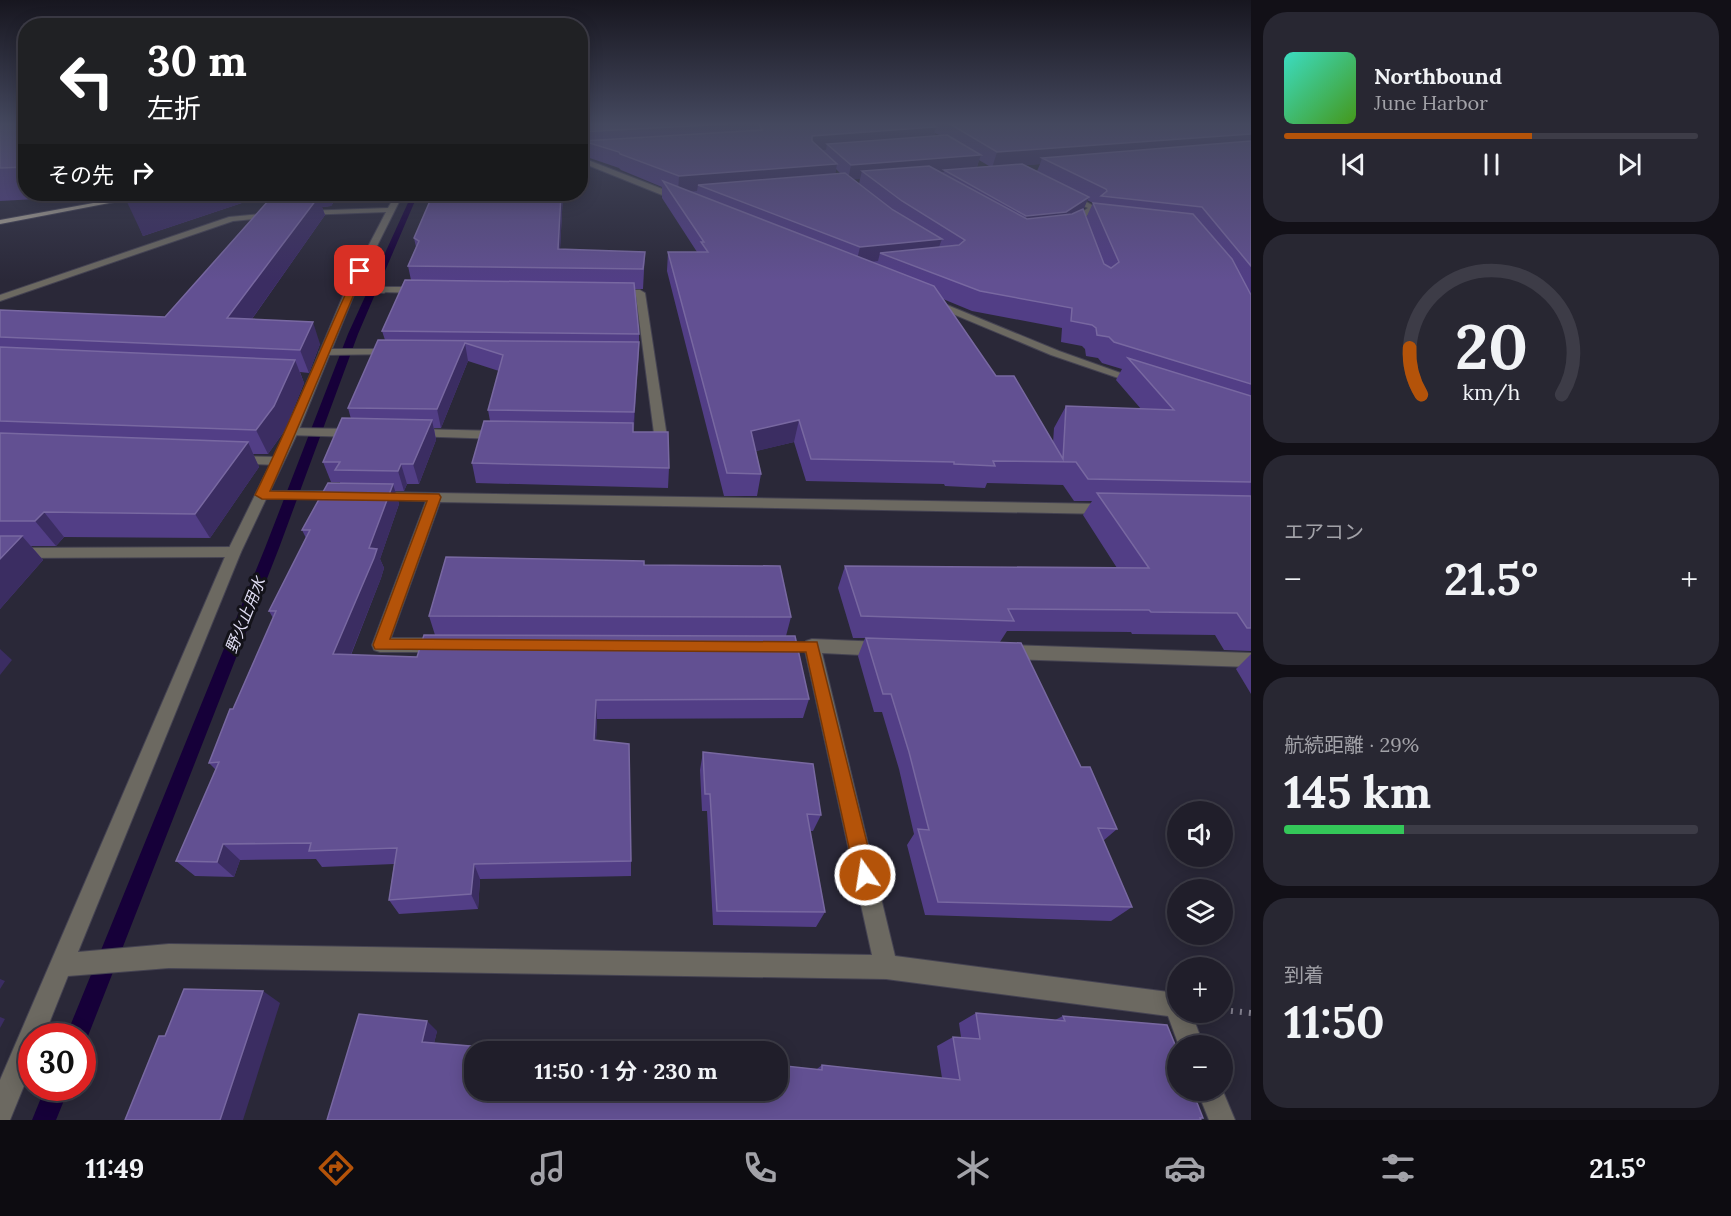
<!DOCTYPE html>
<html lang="ja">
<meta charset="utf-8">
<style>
:root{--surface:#201e2a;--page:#282732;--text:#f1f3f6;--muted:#a2a2a8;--line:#3d3c47;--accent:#b45309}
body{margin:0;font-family:Lora,"Noto Sans JP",serif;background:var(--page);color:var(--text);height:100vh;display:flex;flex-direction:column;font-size:22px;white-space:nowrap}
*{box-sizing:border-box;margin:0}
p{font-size:20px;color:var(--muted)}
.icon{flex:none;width:33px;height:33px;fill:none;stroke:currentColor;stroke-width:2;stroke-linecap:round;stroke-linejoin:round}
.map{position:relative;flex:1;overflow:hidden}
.details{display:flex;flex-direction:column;gap:12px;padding:12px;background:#121017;width:480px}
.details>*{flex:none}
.top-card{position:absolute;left:18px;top:18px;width:570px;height:183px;border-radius:24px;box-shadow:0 3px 15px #0003,0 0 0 2px var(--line);background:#202124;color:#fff;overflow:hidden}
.fabs{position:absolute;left:1167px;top:801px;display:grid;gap:12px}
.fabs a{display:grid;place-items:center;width:66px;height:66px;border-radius:50%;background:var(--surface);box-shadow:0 3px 15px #0003,0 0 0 2px var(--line);font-size:30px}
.speed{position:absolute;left:18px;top:1023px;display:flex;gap:12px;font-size:30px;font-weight:700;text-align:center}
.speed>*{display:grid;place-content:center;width:78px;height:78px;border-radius:50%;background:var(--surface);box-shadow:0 3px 15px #0003,0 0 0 2px var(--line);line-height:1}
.speed .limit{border:9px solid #d22;background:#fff;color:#111}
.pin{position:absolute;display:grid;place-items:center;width:51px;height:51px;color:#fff;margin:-26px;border-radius:12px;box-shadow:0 3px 9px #0006}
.me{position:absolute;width:66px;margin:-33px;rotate:347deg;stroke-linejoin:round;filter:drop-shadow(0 0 4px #0008)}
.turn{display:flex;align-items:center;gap:21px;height:126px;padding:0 30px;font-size:27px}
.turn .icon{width:78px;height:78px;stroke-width:2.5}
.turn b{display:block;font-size:42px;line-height:51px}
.then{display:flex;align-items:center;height:57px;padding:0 30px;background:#0003;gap:12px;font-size:22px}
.big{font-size:45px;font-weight:700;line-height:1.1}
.details .tile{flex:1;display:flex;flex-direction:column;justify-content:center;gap:9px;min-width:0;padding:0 21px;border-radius:24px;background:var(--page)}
.details .dial{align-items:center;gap:0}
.dial svg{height:156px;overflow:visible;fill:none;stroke:var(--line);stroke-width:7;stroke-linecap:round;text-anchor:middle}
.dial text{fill:var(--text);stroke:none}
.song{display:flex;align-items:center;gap:18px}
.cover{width:72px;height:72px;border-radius:9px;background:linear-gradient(135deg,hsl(170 70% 55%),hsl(100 70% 35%))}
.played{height:6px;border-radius:3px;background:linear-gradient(90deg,var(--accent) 60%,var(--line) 60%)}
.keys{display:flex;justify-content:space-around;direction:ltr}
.heat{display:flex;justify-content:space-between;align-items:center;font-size:33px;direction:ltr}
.charge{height:9px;border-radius:4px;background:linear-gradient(90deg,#34c759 29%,var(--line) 0)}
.trip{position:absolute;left:464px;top:1041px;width:324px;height:60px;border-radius:24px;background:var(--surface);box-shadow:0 3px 15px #0003,0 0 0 2px var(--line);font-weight:700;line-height:60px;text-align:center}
.tab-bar{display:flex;height:96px;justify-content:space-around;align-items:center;background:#0d0c11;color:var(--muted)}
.tab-bar .icon{width:42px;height:42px}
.tab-bar .selected{color:var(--accent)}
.tab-bar b{font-size:27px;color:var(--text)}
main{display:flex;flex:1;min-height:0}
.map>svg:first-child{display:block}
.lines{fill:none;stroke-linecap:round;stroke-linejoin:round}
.stream{fill:#160039;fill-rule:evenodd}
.lane-casing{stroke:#454352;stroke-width:2}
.street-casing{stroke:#454352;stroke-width:2}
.primary-casing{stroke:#454352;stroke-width:2}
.path{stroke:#807e8c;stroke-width:6;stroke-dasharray:2 7;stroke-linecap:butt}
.lane{fill:#6c6961;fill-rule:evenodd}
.street{fill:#6c6961;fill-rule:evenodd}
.primary{fill:#aea797;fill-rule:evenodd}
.wall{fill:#523e86;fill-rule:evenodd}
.shaded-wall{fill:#3b2d62}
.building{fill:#625092;stroke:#7868a1;stroke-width:1.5}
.route{fill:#b45309;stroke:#753606;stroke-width:1.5}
.labels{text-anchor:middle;stroke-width:6;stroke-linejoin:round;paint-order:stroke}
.water-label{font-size:16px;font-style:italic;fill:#dfdcf2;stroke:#131219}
</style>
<main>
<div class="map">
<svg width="1251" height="1120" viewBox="0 0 1251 1120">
<rect width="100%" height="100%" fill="#2a2838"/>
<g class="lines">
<g class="stream">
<polygon points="412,194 418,194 358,334 279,548 88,1036 82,1045 82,1036 66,1036 265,548 348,334"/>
<polygon points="45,1088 69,1088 56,1120 32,1120"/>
</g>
<defs>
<g id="lane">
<polygon points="384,287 419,287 424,290 419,293 381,292 379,290"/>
<polygon points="614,290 640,290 645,293 667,437 665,440 646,441 640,437 642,434 654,433 636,296 611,295 609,293"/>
<polygon points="391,349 396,352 395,354 324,355 319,352 324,349"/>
<polygon points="292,428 355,429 361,433 355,437 288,435 286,432"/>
<polygon points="415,429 499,431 505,435 499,439 411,436 409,433"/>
<polygon points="237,456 277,457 283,461 277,465 232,463 231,460 232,457"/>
<polygon points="234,547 241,552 234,557 0,558 0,548"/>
</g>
<g id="street">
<polygon points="580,157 683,197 684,199 677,201 580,162"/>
<polygon points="1065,193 1071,193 1097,208 1072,227 1066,227 1066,223 1088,208 1065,197"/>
<polygon points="396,194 403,194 357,286 384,287 389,290 384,293 355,292 298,432 270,491 342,491 349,495 342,499 266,499 241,552 78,952 169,944 872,955 804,646 806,641 812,639 882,642 888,644 890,649 888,654 882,656 822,653 895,956 1176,993 1178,1012 1191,1012 1204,1046 1179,1046 1168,1016 886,979 169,968 68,976 44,1036 32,1036 32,1066 10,1120 0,1120 0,1080 227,552 286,432 346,289 386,212 303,215 299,213 303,211 388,208"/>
<polygon points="273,213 277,215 276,217 233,221 0,301 0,295 229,217"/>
<polygon points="929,300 935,300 1059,351 1143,381 1137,384 1133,383 1051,355 929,304"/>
<polygon points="378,492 1107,504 1114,509 1107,514 440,502 391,638 440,638 446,640 448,645 446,650 440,652 380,652 374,650 372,645 426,501 373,499 371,496"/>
<polygon points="1005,645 1251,653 1251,667 1005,659 999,657 997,652 999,647"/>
<polygon points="1222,1089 1235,1120 1209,1120 1197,1090"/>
</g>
<polygon id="primary" points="143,194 156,194 0,224 0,220"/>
</defs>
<use href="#lane" class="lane-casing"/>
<use href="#street" class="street-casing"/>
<use href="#primary" class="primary-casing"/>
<polyline class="path" points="1222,1010 1251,1013"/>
<use href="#lane" class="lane"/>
<use href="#street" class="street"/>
<use href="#primary" class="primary"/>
</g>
<g class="wall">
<polygon points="0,124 26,124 26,194 269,194 143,236 126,194 0,201"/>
<path d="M580,124H1251V651L1224,650L1215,635L1132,634L1131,632L1007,631L1000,642L1081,767L1117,829L1103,841L1132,907L1111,921L925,915L907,845L914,834L899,769L882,712H874L858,656L865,638H853L838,588L845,566L1117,568L1083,515L1092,501H1074L1063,485L987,483L985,488L945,486L944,484L806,481L794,442L756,451L761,474L757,496H724L667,271L668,252H697L662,198V187L621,170L619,168L584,156L583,148H580ZM935,133L941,136H934ZM979,160L989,166L977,167ZM1040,164L1037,171L1025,165ZM836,169L841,174H835ZM853,179H860L859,184ZM1087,200L1093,203L1086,218L1081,210L1084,208ZM943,299L972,311L1062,328L1061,342L1082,346L1085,349L1086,356L1098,358L1102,363L1122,369L1116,380L1141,409L1066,406L1054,428L1053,443L996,376Z"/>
<polygon points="277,194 367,194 365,196 336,199 331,206 322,207 325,215 252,319 320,344 309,373 300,372 304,383 285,430 268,454 253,454 259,467 210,538 64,537 56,546 31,546 43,560 0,609 0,310 165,317 279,199"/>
<polygon points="563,194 560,249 645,252 643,289 635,289 639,334 639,350 633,432 669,468 668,488 476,483 472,463 490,421 488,410 499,371 468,361 441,428 434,428 436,440 419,484 407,484 404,491 395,491 399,504 380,559 384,568 381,578 351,655 417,657 435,635 429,616 644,565 791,617 786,636 809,699 803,718 597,719 596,741 631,861 631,876 480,879 478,909 399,914 389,900 394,864 322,867 316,859 240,860 234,877 195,876 176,861 216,770 209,763 273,618 269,611 306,538 302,530 340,483 340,482 331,482 323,462 351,419 348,408 385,340 382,331 411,280 408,266 416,247 414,238"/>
<polygon points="1251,654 1251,694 1236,669"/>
<polygon points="703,752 821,815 813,831 810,831 825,912 816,927 713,925 707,811 702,811 700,770"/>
<polygon points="976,1013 1055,1020 1063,1016 1203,1118 327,1120 437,1031 434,1043 817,1069 822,1065 942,1078 937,1046 953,1037 961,1037 959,1023"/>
</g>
<g class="shaded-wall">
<polygon points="936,127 932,142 827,144 826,150 809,151 812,136"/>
<polygon points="1251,134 1251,148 1042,158 1040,164 992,168 997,152"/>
<polygon points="981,155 976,169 944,170 944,172 871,178 862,171 860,179 848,180 851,165"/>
<polygon points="837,164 834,180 698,185 697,191 678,193 679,176"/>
<polygon points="154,194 269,194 143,236 127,202"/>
<polygon points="277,194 367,194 365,196 336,199 331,206 322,207 325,215 237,340 227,318 283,210"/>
<polygon points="561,194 563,194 559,268 558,249"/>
<polygon points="1089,197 1084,208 1061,224 1022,228 1026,216"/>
<polygon points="942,239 936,255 880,253 878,261 856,264 860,247"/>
<polygon points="313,322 320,344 309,373 300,350"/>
<polygon points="639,342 638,360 634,430 634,412"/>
<polygon points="465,343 468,361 441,428 437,409"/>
<polygon points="295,360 304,383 285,430 268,454 256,430"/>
<polygon points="432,420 436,440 419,484 413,464"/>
<polygon points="799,420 794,442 748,453 751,431"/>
<polygon points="248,442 259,467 210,538 195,514"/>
<polygon points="401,464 407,484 404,491 398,471"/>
<polygon points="393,484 399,504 380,559 384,568 381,578 343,674 333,654 369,548"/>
<polygon points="44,512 64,537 56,546 35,521"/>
<polygon points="22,536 43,560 0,609 0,559"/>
<polygon points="0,649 12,660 0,675"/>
<polygon points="596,700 597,719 595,758 594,740"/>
<polygon points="223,844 240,860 234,877 217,862"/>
<polygon points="474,864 480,879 478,909 471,894"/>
<polygon points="0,979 5,981 0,989"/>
<polygon points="263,991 280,1003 243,1120 220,1120"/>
<polygon points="0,1017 5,1019 0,1028"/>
<polygon points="427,1021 437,1031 432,1052 422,1042"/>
</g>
<g class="building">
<polygon points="0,124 26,124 26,167 0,168"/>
<polygon points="580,124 728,124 580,132"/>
<polygon points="759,124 932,124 936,127 812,136 812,141 837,164 679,176 620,154 619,152 583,141 762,130"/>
<polygon points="950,124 1251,124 1251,134 997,152"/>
<polygon points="947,135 981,155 851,165 827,144"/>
<polygon points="1251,141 1251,266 1202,207 1101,196 1107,191 1106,189 1042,158"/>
<polygon points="1022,164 1089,197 1066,212 1026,216 944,170"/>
<polygon points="929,166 1027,219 1072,214 1083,209 1104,264 1111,268 1119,262 1093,203 1193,214 1232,259 1251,295 1251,384 1114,342 1109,337 1097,335 1096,328 1092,325 1071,321 1072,308 980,291 880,253 959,245 965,240 902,201 862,171"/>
<polygon points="845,173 893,210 942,239 860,247 698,185"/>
<polygon points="663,181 934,286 996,376 1014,376 1063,459 1066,406 1174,410 1128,358 1251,396 1251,482 1088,479 1076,462 993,461 995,466 954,464 954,462 811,459 799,420 751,431 761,474 727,473 668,252 708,252 701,242 704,242"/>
<polygon points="126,194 154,194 127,202"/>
<polygon points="433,194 561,194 558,249 645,252 643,269 408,266 419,241 414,238"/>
<polygon points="319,196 227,318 313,322 300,350 0,337 0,310 165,317 269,200"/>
<polygon points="405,280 634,283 639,334 382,331"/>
<polygon points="378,340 639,342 634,412 488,410 503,355 465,343 437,409 348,408"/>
<polygon points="0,347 295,360 274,406 256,430 0,421"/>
<polygon points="342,418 432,420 413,464 401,464 398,471 335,470 340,462 323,462"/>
<polygon points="484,421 633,423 633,432 668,432 669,468 472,463"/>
<polygon points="0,433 248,442 195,514 44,512 35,521 0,521"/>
<polygon points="328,483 393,484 369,548 377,549 374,558 333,654 417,657 424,635 795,636 809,699 596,700 594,740 629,744 631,861 474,864 471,894 389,900 397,848 309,851 311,843 223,844 217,862 176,861 219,762 209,763 230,709 233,709 276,611 269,611 310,530 302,530"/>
<polygon points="1097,493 1251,496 1251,628 1247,628 1237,613 1151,612 1149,610 1008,609 1014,621 861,616 845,566 1149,568"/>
<polygon points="0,536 22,536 0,559"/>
<polygon points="446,557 644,561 644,565 780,566 791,617 429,616"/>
<polygon points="866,638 1021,643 1081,767 1090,767 1117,829 1098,828 1132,907 938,902 918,829 929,830 909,752 891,694 883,694"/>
<polygon points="703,752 813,764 821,815 807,814 825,912 717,911 710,794 705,794"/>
<polygon points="184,989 263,991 220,1120 125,1120 159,1036 165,1036"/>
<polygon points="976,1013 1065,1021 1063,1016 1167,1025 1178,1052 1178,1090 1192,1090 1203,1118 1200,1118 1201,1120 327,1120 359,1014 427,1021 422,1042 544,1052 474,1052 474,1090 777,1090 777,1065 822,1070 822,1065 960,1080 953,1037 980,1039"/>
<polygon points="586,1045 649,1052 586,1052"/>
</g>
<linearGradient id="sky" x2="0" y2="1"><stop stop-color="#17161f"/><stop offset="0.44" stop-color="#44485e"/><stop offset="1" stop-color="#44485e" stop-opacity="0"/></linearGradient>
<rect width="1251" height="281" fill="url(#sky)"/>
<path class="route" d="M360,269L364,271C332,344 303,418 270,491L439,494L441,497L390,639L817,642L875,875L872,882L865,885L858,882L855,875L806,652L375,649L373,645L427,501L262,499L255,495C291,421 322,345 356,271Z"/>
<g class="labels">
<g class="water-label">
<text transform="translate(245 615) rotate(-68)" y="6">野火止用水</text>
</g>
</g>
</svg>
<div class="fabs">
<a><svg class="icon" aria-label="sound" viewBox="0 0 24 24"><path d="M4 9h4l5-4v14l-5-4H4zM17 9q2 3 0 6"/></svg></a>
<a><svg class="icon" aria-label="layers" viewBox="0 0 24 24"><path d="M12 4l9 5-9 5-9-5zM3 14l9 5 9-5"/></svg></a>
<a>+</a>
<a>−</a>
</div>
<div class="speed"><div class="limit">30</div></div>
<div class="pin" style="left:360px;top:271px;background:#d93025"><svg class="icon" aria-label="arrive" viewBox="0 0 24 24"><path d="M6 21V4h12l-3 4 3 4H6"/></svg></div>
<svg class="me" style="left:865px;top:875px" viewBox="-20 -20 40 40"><circle r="17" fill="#b45309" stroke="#fff" stroke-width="3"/><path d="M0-11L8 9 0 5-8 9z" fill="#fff"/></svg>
<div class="trip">11:50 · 1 分 · 230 m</div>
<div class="top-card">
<div class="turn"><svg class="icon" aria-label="left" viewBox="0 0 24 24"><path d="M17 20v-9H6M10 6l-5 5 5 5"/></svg><div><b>30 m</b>左折</div></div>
<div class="then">その先<svg class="icon" aria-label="right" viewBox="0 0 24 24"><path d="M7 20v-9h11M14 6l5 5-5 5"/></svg></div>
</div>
</div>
<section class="details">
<div class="tile">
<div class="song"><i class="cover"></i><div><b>Northbound</b><p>June Harbor</p></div></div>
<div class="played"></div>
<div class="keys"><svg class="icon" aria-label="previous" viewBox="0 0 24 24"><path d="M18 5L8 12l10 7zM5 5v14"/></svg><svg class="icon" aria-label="pause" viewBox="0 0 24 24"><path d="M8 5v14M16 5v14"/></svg><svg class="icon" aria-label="next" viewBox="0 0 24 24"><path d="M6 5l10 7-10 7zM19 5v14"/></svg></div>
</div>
<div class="tile dial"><svg viewBox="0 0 100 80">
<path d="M14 69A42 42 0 1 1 86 69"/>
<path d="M14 69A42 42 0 0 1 8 45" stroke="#b45309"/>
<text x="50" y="56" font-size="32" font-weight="700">20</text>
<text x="50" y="72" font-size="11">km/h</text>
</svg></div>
<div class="tile"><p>エアコン</p>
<div class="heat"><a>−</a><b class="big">21.5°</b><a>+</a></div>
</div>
<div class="tile"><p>航続距離 · 29%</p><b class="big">145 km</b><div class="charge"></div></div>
<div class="tile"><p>到着</p><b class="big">11:50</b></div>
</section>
</main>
<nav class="tab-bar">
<b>11:49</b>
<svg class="icon selected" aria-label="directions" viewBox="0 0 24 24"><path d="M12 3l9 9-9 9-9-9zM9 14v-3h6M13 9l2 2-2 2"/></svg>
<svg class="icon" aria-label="music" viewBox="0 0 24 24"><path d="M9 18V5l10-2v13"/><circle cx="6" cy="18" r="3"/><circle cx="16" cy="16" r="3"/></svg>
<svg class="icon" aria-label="phone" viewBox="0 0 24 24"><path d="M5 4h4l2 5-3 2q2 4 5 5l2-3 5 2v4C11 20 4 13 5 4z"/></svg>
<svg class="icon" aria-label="climate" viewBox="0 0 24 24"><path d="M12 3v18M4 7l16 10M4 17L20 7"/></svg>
<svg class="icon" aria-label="car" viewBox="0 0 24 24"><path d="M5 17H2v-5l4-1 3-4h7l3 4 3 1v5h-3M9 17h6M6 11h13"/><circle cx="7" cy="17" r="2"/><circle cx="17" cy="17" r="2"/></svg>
<svg class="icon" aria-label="filters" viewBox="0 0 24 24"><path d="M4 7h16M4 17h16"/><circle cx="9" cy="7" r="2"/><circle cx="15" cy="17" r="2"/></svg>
<b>21.5°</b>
</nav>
